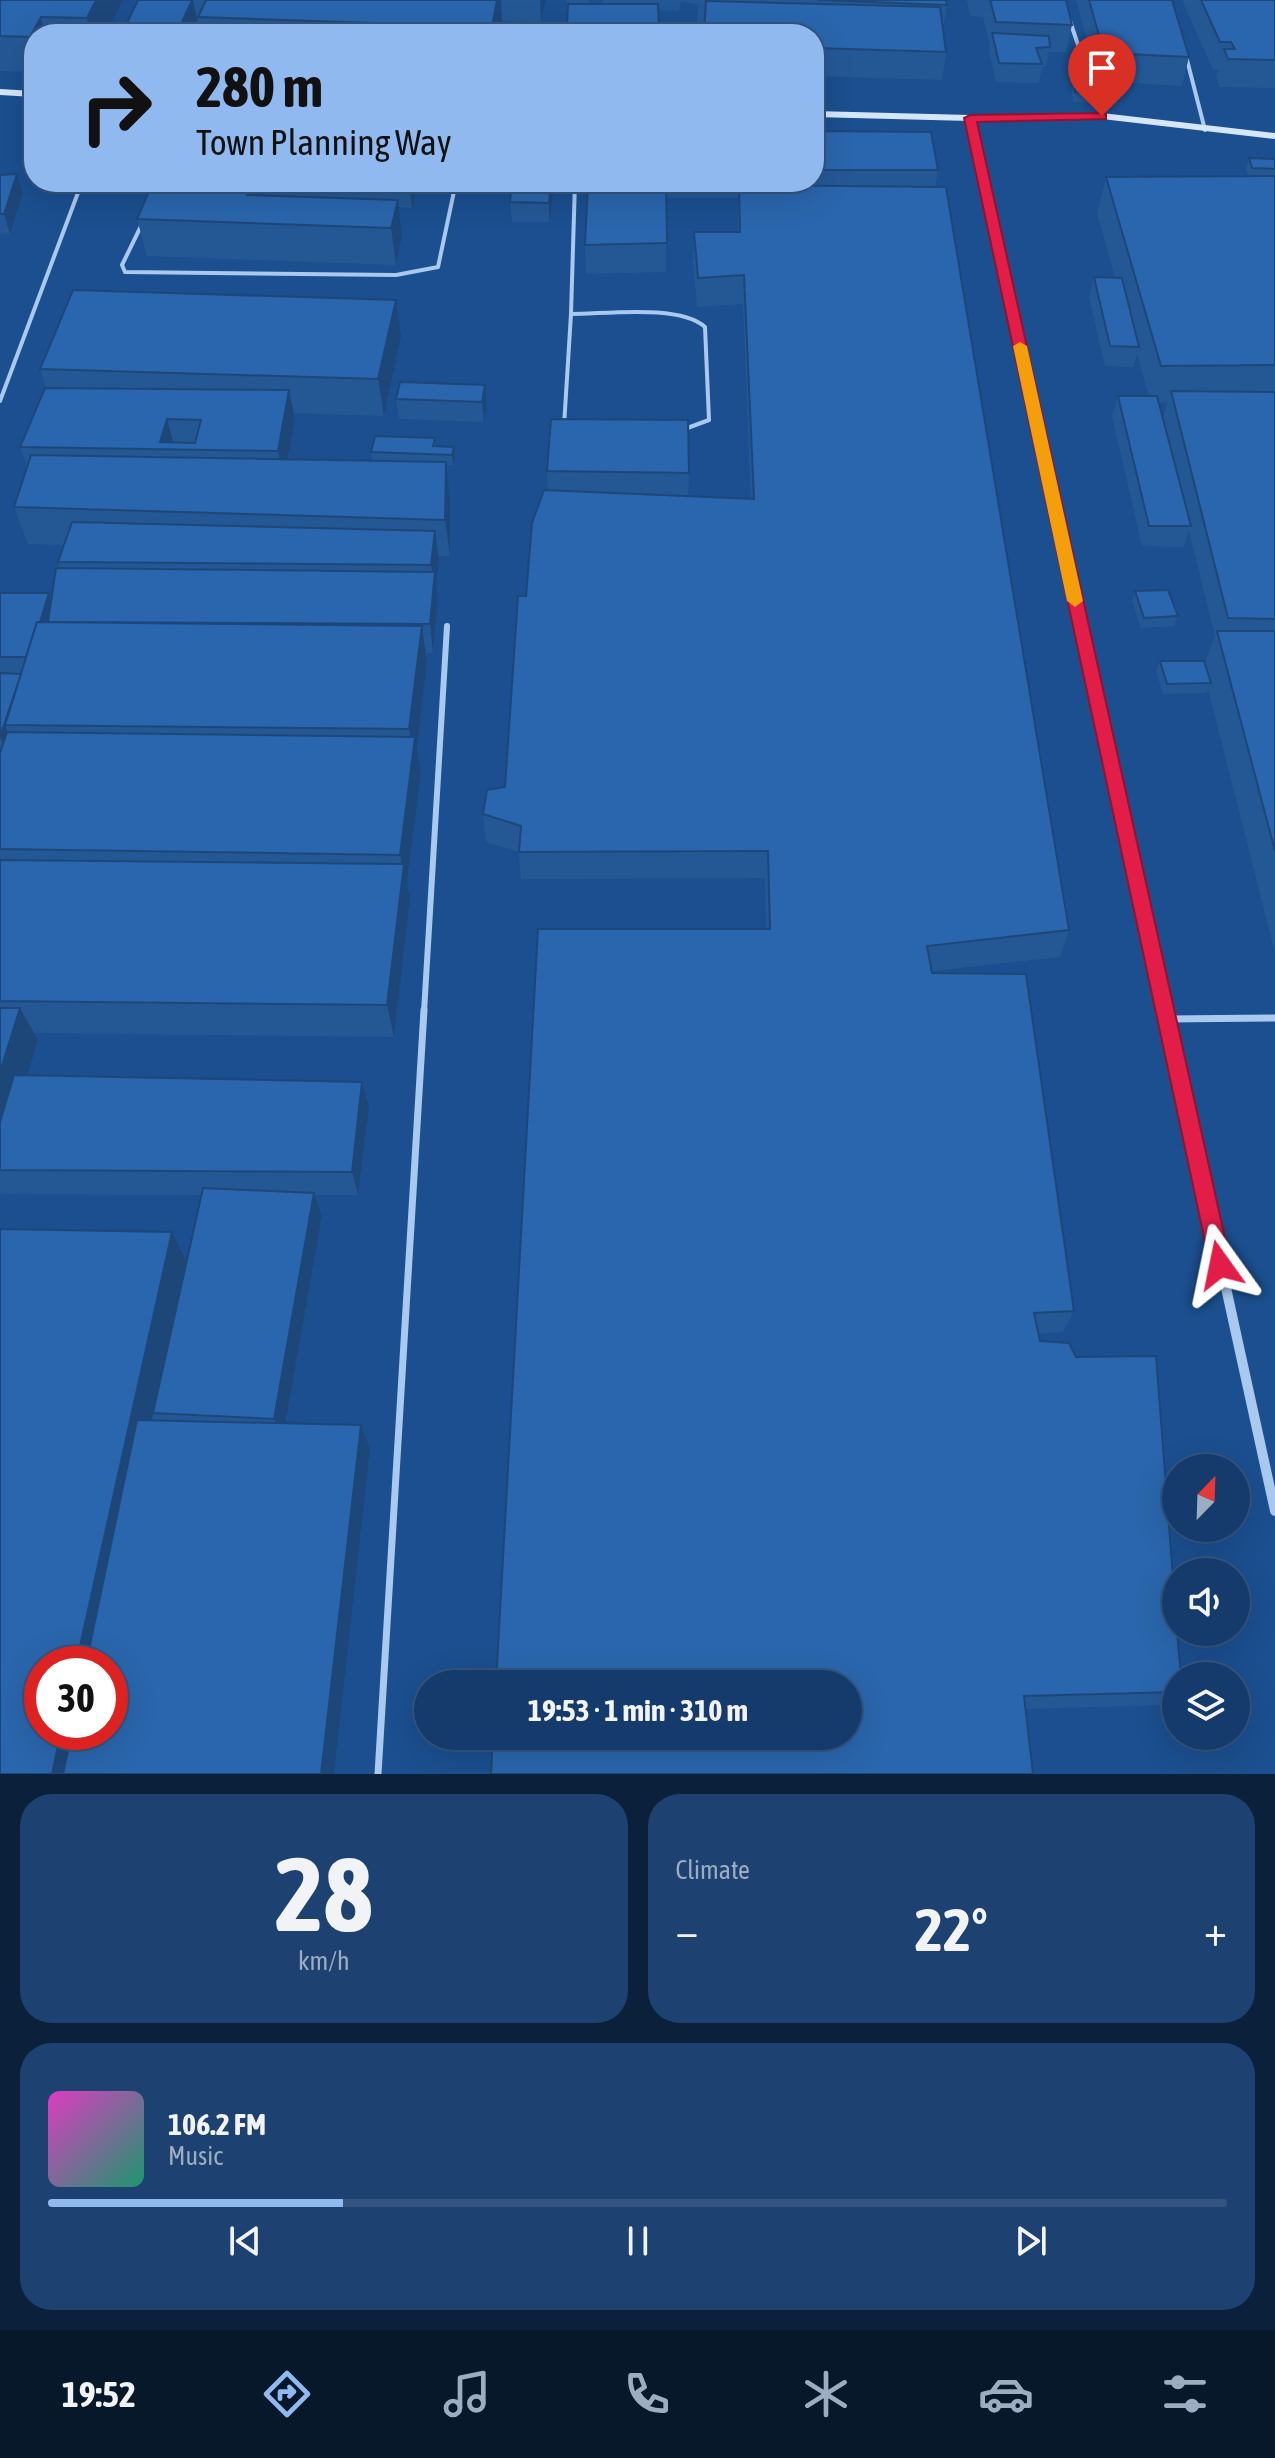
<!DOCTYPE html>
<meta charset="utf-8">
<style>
:root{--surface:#143b6b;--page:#1d4271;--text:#f1f3f6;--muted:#9dadc1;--line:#33557e;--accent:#90b9f0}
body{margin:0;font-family:"Asap Condensed",sans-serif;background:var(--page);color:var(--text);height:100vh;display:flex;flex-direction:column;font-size:30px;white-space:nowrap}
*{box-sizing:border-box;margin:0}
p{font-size:26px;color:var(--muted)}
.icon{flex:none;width:44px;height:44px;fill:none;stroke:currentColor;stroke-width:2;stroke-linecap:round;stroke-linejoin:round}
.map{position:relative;height:1774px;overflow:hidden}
.panel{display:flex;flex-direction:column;gap:20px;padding:20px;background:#0b203b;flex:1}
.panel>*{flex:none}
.banner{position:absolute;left:24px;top:24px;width:800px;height:168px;border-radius:32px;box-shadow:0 8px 32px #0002,0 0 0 2px var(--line);background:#90b9f0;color:#111;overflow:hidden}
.needle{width:52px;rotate:23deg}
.fabs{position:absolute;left:1162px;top:1454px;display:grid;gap:16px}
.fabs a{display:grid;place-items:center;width:88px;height:88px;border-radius:50%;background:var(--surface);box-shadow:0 8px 32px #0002,0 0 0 2px var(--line);font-size:40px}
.speed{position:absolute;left:24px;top:1646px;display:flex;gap:16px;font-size:40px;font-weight:700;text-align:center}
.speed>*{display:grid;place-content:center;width:104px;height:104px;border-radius:50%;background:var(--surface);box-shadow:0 8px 32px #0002,0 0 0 2px var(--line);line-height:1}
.speed .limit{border:12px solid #d22;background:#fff;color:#111}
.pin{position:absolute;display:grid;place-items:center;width:68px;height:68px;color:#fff;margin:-82px -34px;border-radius:50% 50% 50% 0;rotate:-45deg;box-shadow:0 0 8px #0007}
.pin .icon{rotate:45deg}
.me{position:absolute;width:88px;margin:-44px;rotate:348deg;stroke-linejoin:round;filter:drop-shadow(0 0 6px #0008)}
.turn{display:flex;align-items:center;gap:28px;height:168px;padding:0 40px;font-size:36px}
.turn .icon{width:104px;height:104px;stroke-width:2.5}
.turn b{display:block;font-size:56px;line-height:68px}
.big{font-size:60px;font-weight:700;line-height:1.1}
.panel .card{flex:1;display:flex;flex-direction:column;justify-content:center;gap:12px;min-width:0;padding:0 28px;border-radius:32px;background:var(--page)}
.panel .dial{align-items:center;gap:0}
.dial b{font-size:104px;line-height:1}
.song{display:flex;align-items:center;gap:24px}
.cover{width:96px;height:96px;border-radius:12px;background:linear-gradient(135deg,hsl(310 70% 55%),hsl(160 70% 35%))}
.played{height:8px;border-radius:4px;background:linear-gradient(90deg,var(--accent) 25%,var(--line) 25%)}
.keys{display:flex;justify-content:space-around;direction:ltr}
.heat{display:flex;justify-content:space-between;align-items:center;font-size:44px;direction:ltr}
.panel .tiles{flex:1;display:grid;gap:20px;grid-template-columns:1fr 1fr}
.card:last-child{grid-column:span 2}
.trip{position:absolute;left:414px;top:1670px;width:448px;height:80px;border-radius:40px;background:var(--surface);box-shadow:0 8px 32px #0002,0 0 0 2px var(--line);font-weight:700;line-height:80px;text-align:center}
.tabs{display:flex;height:128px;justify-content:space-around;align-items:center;background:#08182b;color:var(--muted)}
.tabs .icon{width:56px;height:56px}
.tabs .selected{color:var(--accent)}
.tabs b{font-size:36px;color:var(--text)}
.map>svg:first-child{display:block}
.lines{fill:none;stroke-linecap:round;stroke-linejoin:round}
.lane-far2{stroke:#a9c9ee;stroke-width:4}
.lane-far1{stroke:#a9c9ee;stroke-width:6}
.lane{stroke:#a9c9ee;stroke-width:7}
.street-far2{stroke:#a9c9ee;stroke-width:6}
.street-far1{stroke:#a9c9ee;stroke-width:7}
.street{stroke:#a9c9ee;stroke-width:10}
.secondary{fill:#d6e6fa;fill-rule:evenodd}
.wall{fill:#245895;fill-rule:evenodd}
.shaded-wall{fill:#1d4779}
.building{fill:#2a66ad;stroke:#1d4779;stroke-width:2;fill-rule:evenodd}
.route{fill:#e11d48;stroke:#92132f;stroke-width:2}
.slow{fill:#f59e0b}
</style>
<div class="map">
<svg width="1275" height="1774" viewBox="0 0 1275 1774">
<rect width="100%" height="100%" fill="#1b4f8f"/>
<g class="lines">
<g class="lane-far2">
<polyline points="1070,21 1102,116"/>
<polyline points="1186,56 1205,130"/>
<path d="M575,182L571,314C606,314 679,304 705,327L709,420L682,430"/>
<polyline points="143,222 122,265 125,272 396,275 438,267 456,182"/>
<polyline points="0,401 82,182"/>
<polyline points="564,426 571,314"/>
</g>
<polyline class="lane-far1" points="424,1012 447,626"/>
<g class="lane">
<polyline points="1166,1019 1275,1018"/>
<polyline points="378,1774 424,1010"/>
</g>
<polyline class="street-far2" points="970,118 1040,436"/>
<polyline class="street-far1" points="1039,434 1166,1012"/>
<polyline class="street" points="1165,1010 1275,1511"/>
<g class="secondary">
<polygon points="0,89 34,91 34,97 0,95"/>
<polygon points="814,111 970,115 1102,113 1275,133 1275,139 1102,119 970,121 814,117"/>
</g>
</g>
<g class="wall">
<polygon points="0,0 123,0 106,34 34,34 34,72 0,71"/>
<polygon points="138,0 546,0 541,22 502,21 499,34 126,34 125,27"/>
<polygon points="566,0 589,0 589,4 602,4 602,0 946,0 947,5 943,30 946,52 942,80 814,76 814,34 697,23 698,5 681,1 679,11 658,10 659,34 567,34 568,9 567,9"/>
<polygon points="967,0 1066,0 1072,25 1066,52 1049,52 1046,67 1042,67 1039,83 996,82 989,52 990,45 983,17 970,16"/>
<polygon points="1076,0 1172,0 1189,57 1182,86 1098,81"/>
<polygon points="1182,0 1275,0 1275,88 1220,87 1216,77 1218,70 1213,70"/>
<polygon points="1075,82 1094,93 1091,103 1073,102 1072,92"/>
<polygon points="814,131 938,170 935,187 1069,930 1060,957 932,971 1074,1311 1063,1332 1039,1334 1040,1341 1176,1676 1176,1697 1166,1705 1025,1709 766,929 765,878 521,879 519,852 486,842 483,814 505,787 526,596 548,490 547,471 689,473 688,496 751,499 743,304 697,307 693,261 694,232 738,232 738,198 666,198 666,272 586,274 585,245 588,182 814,182"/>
<path d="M1249,158L1275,159V953L1208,689L1207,693L1163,694L1156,671L1160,661L1205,663L1215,636L1189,531L1184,547L1142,546L1112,416L1118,396H1149L1137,354L1133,367L1105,366L1089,297L1094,277H1115L1097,213L1106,177L1248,176L1246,168ZM1167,402L1163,419L1158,403Z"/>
<polygon points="0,175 23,194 10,234 0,234"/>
<polygon points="153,182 419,182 412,208 399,207 402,236 396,265 147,256 137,219"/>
<polygon points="553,195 549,222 512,222 510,202"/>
<polygon points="401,337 384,416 294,413 295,419 288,459 373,461 371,452 435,438 436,446 454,447 455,457 453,465 446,465 450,499 450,556 438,556 436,584 438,600 433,653 426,653 427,662 417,749 421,773 407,882 410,898 394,1037 34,1033 38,1040 27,1075 362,1082 369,1107 358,1195 315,1195 322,1216 286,1423 370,1449 334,1774 0,1774 172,1232 186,1260 169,1341 201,1195 1,1194 0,1192 0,593 49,593 51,600 60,568 58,562 64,545 28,544 14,507 27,466 20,447 46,388 40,369"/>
<polygon points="485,385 487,405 484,422 399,419 396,399"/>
<polygon points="1135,591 1178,616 1174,626 1141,628 1132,602"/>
</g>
<g class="shaded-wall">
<polygon points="96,0 123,0 106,34 91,34 87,18"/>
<polygon points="193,0 200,34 180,34 179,29"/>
<polygon points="497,0 501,0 502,21 499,34 492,34 492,27"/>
<polygon points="540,0 546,0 541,22"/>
<polygon points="41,17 45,34 34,34 34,52 30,37"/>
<polygon points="17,174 23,194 10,234 4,214"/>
<polygon points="252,182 261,182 265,202 247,195"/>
<polygon points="409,182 419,182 412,208"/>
<polygon points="551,182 552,182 553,195 549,222 549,203"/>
<polygon points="398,200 402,236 396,265 391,228"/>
<polygon points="396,300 401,337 384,416 378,379"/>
<polygon points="485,385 487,405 484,422 482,402"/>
<polygon points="289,390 295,419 284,480 278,451"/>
<polygon points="167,419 175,449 160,442"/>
<polygon points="454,447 455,457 453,465 452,455"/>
<polygon points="446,462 450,499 450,556 445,520"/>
<polygon points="435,531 439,560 436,584 438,600 433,653 430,624 434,582 431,565"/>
<polygon points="49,593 56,613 29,657"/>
<polygon points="422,626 427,662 417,749 421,773 407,882 410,898 394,1037 387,1005 403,871 400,855 413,753 409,729"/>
<polygon points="21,674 5,725 13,744 9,756 0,737"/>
<polygon points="20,1008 38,1040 0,1164 0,1072"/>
<polygon points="362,1082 369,1107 358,1195 352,1172"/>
<polygon points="314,1193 322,1216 283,1438 274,1419"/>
<polygon points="172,1232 186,1260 100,1664 76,1664"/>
<polygon points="361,1425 370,1449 334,1774 321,1774"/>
<polygon points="61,1732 86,1732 77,1774 52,1774"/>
</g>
<g class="building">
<polygon points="0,0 96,0 87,18 41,17 30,37 0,36"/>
<polygon points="138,0 192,0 179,29 125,27"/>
<polygon points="206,0 497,0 492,27 198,17"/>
<polygon points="818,0 946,0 947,5"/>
<polygon points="990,0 1066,0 1072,25 996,22"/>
<polygon points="1089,0 1172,0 1189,57 1104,53"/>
<polygon points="1201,0 1275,0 1275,60 1228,59 1224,49 1235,49 1231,42 1220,42"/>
<polygon points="706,1 940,7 946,52 814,48 814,34 704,34"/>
<polygon points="568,4 658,4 659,28 567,29"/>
<polygon points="992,33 1049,36 1050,47 1036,48 1042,64 999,63"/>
<polygon points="1075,82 1093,83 1094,93 1075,92"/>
<polygon points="814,131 931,132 938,170 814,170"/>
<polygon points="1249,158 1275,159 1275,169 1252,168"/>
<polygon points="17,174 4,214 0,214 0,175"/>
<polygon points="1275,176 1275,365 1161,366 1106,177"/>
<polygon points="153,182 252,182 247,195 398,200 391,228 137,219"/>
<polygon points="512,182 551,182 549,203 510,202"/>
<polygon points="588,182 666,182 667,243 585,245"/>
<polygon points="739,185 946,187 1069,930 927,946 932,973 1026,974 1074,1311 1034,1313 1040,1341 1069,1343 1076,1357 1156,1356 1176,1616 1176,1632 1177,1632 1181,1676 1176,1676 1176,1692 1024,1696 1033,1774 491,1774 493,1736 848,1736 848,1684 496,1684 538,929 770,929 768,851 519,852 521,826 483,814 487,790 505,787 518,596 526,596 532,523 544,490 754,499 744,275 698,278 694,232 740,232"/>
<polygon points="1094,277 1122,278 1139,347 1110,346"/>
<polygon points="73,290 396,300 378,379 40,369"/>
<polygon points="400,382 485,385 482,402 396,399"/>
<path d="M45,388L289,390L278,451L20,447ZM167,419L201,420L195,443L160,442Z"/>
<polygon points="1171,391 1275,392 1275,619 1228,618"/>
<polygon points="1118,396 1157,396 1191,526 1149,526"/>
<polygon points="551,419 688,420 689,473 547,471"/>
<polygon points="375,436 435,438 433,446 454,447 452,455 371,452"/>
<polygon points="31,455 446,462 445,520 14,507"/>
<polygon points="72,522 435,531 431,565 58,562"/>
<polygon points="56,568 435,572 430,624 48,622"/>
<polygon points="1168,590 1178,616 1144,618 1135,591"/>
<polygon points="0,593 49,593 40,622 37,622 26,657 0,657"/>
<polygon points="37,622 422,626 409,729 5,725"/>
<polygon points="1217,631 1275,631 1275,851"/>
<polygon points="1160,661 1204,661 1211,683 1167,684"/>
<polygon points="0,673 21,674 0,737"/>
<polygon points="7,732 415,737 400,855 0,849 0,753"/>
<polygon points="0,860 404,864 387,1005 0,1001"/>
<polygon points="0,1008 20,1008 0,1072"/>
<polygon points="14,1075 362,1082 352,1172 0,1170 0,1122"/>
<polygon points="203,1188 314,1193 274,1419 153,1413"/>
<polygon points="0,1229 172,1232 76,1664 42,1664 42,1732 61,1732 52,1774 0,1774"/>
<polygon points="137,1420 361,1425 321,1774 63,1774 72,1732 110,1732 110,1664 86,1664"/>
</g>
<polygon class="route" points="1102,113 1106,114 1106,119 977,122 1231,1265 1228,1272 1220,1275 1213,1272 1210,1265 964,118 970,115"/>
<polygon class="slow" points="1020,342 1027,346 1083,601 1075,607 1067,601 1013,346"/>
</svg>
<div class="fabs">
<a><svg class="needle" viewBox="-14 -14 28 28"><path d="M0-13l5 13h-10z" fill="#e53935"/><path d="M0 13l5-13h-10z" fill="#9dadc1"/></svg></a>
<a><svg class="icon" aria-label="sound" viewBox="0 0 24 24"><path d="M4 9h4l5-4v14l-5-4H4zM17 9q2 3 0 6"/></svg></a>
<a><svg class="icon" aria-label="layers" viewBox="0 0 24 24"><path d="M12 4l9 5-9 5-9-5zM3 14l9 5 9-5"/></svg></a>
</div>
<div class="speed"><div class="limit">30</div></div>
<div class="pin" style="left:1102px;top:116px;background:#d93025"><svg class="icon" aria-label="arrive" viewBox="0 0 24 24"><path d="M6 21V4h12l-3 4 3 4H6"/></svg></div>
<svg class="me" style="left:1220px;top:1265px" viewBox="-20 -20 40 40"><path d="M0-17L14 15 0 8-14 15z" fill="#e11d48" stroke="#fff" stroke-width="4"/></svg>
<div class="trip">19:53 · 1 min · 310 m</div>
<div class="banner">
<div class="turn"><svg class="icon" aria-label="right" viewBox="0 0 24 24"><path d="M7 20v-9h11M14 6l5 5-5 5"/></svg><div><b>280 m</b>Town Planning Way</div></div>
</div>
</div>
<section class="panel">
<div class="tiles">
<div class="card dial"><b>28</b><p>km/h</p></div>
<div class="card"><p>Climate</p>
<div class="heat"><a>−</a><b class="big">22°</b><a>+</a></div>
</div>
<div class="card">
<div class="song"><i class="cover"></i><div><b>106.2 FM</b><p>Music</p></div></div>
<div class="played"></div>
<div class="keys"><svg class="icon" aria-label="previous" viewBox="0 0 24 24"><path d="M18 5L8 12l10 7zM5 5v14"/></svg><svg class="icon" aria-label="pause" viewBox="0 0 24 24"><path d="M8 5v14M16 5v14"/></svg><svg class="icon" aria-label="next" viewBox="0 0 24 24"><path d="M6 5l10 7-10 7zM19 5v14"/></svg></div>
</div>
</div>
</section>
<nav class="tabs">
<b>19:52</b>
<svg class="icon selected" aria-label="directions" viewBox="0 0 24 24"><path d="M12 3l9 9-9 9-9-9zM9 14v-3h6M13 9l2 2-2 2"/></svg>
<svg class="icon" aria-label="music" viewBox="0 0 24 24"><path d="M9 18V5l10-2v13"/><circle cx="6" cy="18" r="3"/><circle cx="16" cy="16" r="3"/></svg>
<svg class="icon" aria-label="phone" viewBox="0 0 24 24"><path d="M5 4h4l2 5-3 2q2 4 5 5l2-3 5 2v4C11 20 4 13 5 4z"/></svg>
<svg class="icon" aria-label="climate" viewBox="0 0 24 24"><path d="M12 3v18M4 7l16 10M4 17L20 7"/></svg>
<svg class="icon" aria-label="car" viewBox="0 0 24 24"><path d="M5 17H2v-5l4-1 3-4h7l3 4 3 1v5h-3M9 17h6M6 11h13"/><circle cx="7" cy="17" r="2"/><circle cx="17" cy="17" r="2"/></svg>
<svg class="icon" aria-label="filters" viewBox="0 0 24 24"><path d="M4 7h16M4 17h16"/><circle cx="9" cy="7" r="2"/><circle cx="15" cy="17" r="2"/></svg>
</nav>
